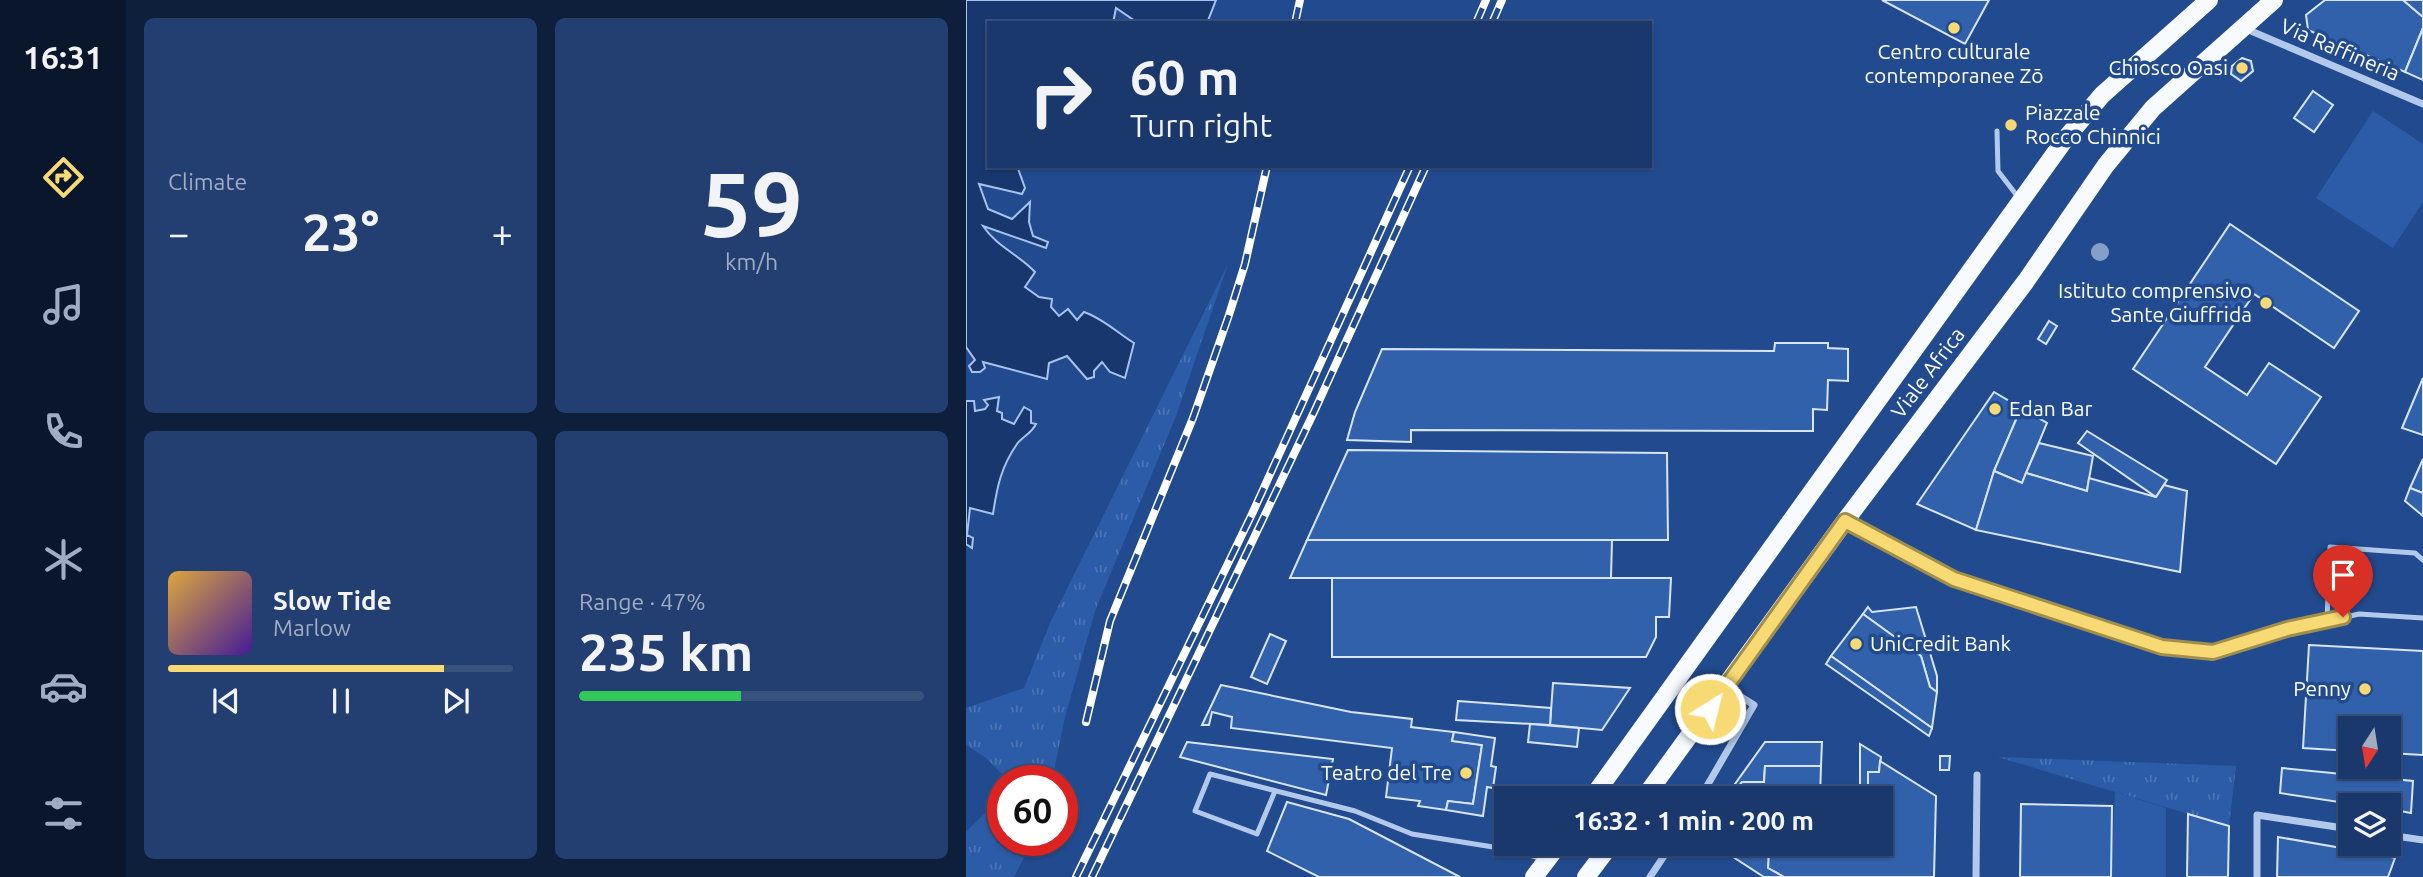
<!DOCTYPE html>
<meta charset="utf-8">
<style>
:root{--surface:#1a386b;--page:#233f71;--text:#f1f3f6;--muted:#9facc1;--line:#38527e;--accent:#f8da74}
body{margin:0;font-family:Ubuntu,sans-serif;background:var(--page);color:var(--text);height:100vh;display:flex;flex-direction:column;font-size:26px;white-space:nowrap}
*{box-sizing:border-box;margin:0}
p{font-size:23px;color:var(--muted)}
.icon{flex:none;width:38px;height:38px;fill:none;stroke:currentColor;stroke-width:2;stroke-linecap:round;stroke-linejoin:round}
.map{position:relative;flex:1;overflow:hidden}
.sheet{display:flex;flex-direction:column;gap:18px;padding:18px;background:#0e1f3b;width:840px}
.sheet>*{flex:none}
.hud{position:absolute;left:21px;top:21px;width:665px;height:147px;border-radius:0px;box-shadow:0 2px 5px #0004,0 0 0 2px var(--line);background:#1a386b;color:var(--text);overflow:hidden}
.needle{width:46px;rotate:192deg}
.buttons{position:absolute;left:1372px;top:716px;display:grid;gap:14px}
.buttons a{display:grid;place-items:center;width:63px;height:63px;border-radius:0px;background:var(--surface);box-shadow:0 2px 5px #0004,0 0 0 2px var(--line);font-size:35px}
.speed{position:absolute;left:21px;top:765px;display:flex;gap:14px;font-size:35px;font-weight:700;text-align:center}
.speed>*{display:grid;place-content:center;width:91px;height:91px;border-radius:50%;background:var(--surface);box-shadow:0 2px 5px #0004,0 0 0 2px var(--line);line-height:1}
.speed .limit{border:10px solid #d22;background:#fff;color:#111}
.pin{position:absolute;display:grid;place-items:center;width:60px;height:60px;color:#fff;margin:-72px -30px;border-radius:50% 50% 50% 0;rotate:-45deg;box-shadow:0 0 7px #0007}
.pin .icon{rotate:45deg}
.me{position:absolute;width:77px;margin:-38px;rotate:36deg;stroke-linejoin:round;filter:drop-shadow(0 0 5px #0008)}
.turn{display:flex;align-items:center;gap:24px;height:147px;padding:0 28px;font-size:32px}
.turn .icon{width:91px;height:91px;stroke-width:2.5}
.turn b{display:block;font-size:49px;line-height:60px}
.big{font-size:52px;font-weight:600;line-height:1.1}
.sheet .tile{flex:1;display:flex;flex-direction:column;justify-content:center;gap:10px;min-width:0;padding:0 24px;border-radius:10px;background:var(--page)}
.sheet .dial{align-items:center;gap:0}
.dial b{font-size:91px;line-height:1}
.song{display:flex;align-items:center;gap:21px}
.cover{width:84px;height:84px;border-radius:10px;background:linear-gradient(135deg,hsl(40 70% 55%),hsl(260 70% 35%))}
.played{height:7px;border-radius:4px;background:linear-gradient(90deg,var(--accent) 80%,var(--line) 80%)}
.keys{display:flex;justify-content:space-around;direction:ltr}
.heat{display:flex;justify-content:space-between;align-items:center;font-size:38px;direction:ltr}
.charge{height:10px;border-radius:5px;background:linear-gradient(90deg,#34c759 47%,var(--line) 0)}
.sheet .tiles{flex:1;display:grid;gap:18px;grid-template-columns:repeat(2,1fr)}
.trip{position:absolute;left:528px;top:786px;width:399px;height:70px;border-radius:0px;background:var(--surface);box-shadow:0 2px 5px #0004,0 0 0 2px var(--line);font-weight:600;line-height:70px;text-align:center}
main{display:flex;flex:1;min-height:0}
.dock{display:flex;flex-direction:column;width:126px;justify-content:space-around;align-items:center;background:#0a162b;color:var(--muted)}
.dock .icon{width:49px;height:49px}
.dock .selected{color:var(--accent)}
.dock b{font-size:32px;color:var(--text)}
.map>svg:first-child{display:block}
.grass{fill:url(#grass-tufts)}
.garden{fill:#2c5ca7}
.water{fill:#18376e;stroke:#a6c3ed;stroke-width:2}
.building{fill:#3261ac;stroke:#d7e4f9;stroke-width:2}
.lines{fill:none;stroke-linecap:round;stroke-linejoin:round}
.lane{stroke:#b2c9ec;stroke-width:5}
.street{stroke:#b2c9ec;stroke-width:7}
.primary{stroke:#f7faff;stroke-width:18}
.rail-casing{stroke:#fff;stroke-width:8}
.rail{stroke:#224b8f;stroke-width:5;stroke-dasharray:16;stroke-linecap:butt}
.tree{fill:#869fc9}
.route-casing{stroke:#a18e4b;stroke-width:18}
.route{stroke:#f8da74;stroke-width:12}
.poi-dot{fill:#f8da74;stroke:#224b8f;stroke-width:2.5}
.labels{text-anchor:middle;stroke-width:7;stroke-linejoin:round;paint-order:stroke}
.street-label{font-size:21px;fill:#fff;stroke:#224b8f}
.poi-label{font-size:21px;fill:#fff;stroke:#224b8f;text-anchor:end}
</style>
<main>
<nav class="dock">
<b>16:31</b>
<svg class="icon selected" aria-label="directions" viewBox="0 0 24 24"><path d="M12 3l9 9-9 9-9-9zM9 14v-3h6M13 9l2 2-2 2"/></svg>
<svg class="icon" aria-label="music" viewBox="0 0 24 24"><path d="M9 18V5l10-2v13"/><circle cx="6" cy="18" r="3"/><circle cx="16" cy="16" r="3"/></svg>
<svg class="icon" aria-label="phone" viewBox="0 0 24 24"><path d="M5 4h4l2 5-3 2q2 4 5 5l2-3 5 2v4C11 20 4 13 5 4z"/></svg>
<svg class="icon" aria-label="climate" viewBox="0 0 24 24"><path d="M12 3v18M4 7l16 10M4 17L20 7"/></svg>
<svg class="icon" aria-label="car" viewBox="0 0 24 24"><path d="M5 17H2v-5l4-1 3-4h7l3 4 3 1v5h-3M9 17h6M6 11h13"/><circle cx="7" cy="17" r="2"/><circle cx="17" cy="17" r="2"/></svg>
<svg class="icon" aria-label="filters" viewBox="0 0 24 24"><path d="M4 7h16M4 17h16"/><circle cx="9" cy="7" r="2"/><circle cx="15" cy="17" r="2"/></svg>
</nav>
<section class="sheet">
<div class="tiles">
<div class="tile"><p>Climate</p>
<div class="heat"><a>−</a><b class="big">23°</b><a>+</a></div>
</div>
<div class="tile dial"><b>59</b><p>km/h</p></div>
<div class="tile">
<div class="song"><i class="cover"></i><div><b>Slow Tide</b><p>Marlow</p></div></div>
<div class="played"></div>
<div class="keys"><svg class="icon" aria-label="previous" viewBox="0 0 24 24"><path d="M18 5L8 12l10 7zM5 5v14"/></svg><svg class="icon" aria-label="pause" viewBox="0 0 24 24"><path d="M8 5v14M16 5v14"/></svg><svg class="icon" aria-label="next" viewBox="0 0 24 24"><path d="M6 5l10 7-10 7zM19 5v14"/></svg></div>
</div>
<div class="tile"><p>Range · 47%</p><b class="big">235 km</b><div class="charge"></div></div>
</div>
</section>
<div class="map">
<svg width="1457" height="877" viewBox="0 0 1457 877">
<defs>
<pattern id="grass-tufts" width="24" height="20" patternUnits="userSpaceOnUse" patternTransform="scale(1.75)"><rect width="24" height="20" fill="#2c5ca7"/><path d="M3 7l-1-3M5 7V3M7 7l1-3M15 17l-1-3M17 17v-4M19 17l1-3" fill="none" stroke="#4c74b4"/></pattern>
</defs>
<rect width="100%" height="100%" fill="#224b8f"/>
<g class="grass">
<polygon points="262,264 210,416 129,611 99,717 86,780 42,780 20,758 0,745 0,708 58,688 84,623"/>
<polygon points="1032,757 1270,766 1263,826"/>
<polygon points="37,805 37,840 67,840 48,877 0,877 0,832 22,810"/>
</g>
<g class="garden">
<polygon points="1407,111 1457,144 1457,202 1427,248 1350,198"/>
<polygon points="1149,792 1200,808 1200,877 1145,877"/>
</g>
<g class="water">
<path d="M0,0H250L241,23H172L150,8L147,23H23V166H51L59,188L56,194L13,184L22,209L46,219L64,202L63,222L67,236L82,242L80,248L17,226C31,247 52,254 69,272L59,287L73,297L86,299L85,307L93,316L102,309L111,320L118,312C136,318 152,333 168,343L159,378L144,372L136,362L128,371V377L121,379L101,356L83,363L81,379L17,362L19,368L14,372H6L3,366L9,360L0,347Z"/>
<path d="M33,397L31,411L36,413V419L48,424L58,407L65,411V423L70,424C65,434 57,436 51,444C35,467 31,487 27,514L4,508L1,535L7,538L6,548L0,544V401H8L9,411L19,409L22,405L18,400Z"/>
</g>
<g class="building">
<polygon points="916,0 1023,0 999,44"/>
<polygon points="1359,0 1437,0 1457,17 1457,28 1439,72 1342,30 1340,15"/>
<polygon points="1437,0 1457,0 1457,17"/>
<polygon points="1457,28 1457,80 1439,72"/>
<polygon points="1276,58 1285,61 1287,71 1275,81 1265,74 1266,66"/>
<polygon points="1347,91 1367,105 1348,132 1328,118"/>
<polygon points="1264,224 1393,311 1368,348 1288,294 1239,367 1281,395 1303,363 1355,397 1310,464 1167,369"/>
<polygon points="1083,321 1091,326 1080,344 1072,339"/>
<polygon points="809,343 862,343 862,348 882,349 882,381 862,380 861,410 847,409 847,431 445,430 445,442 381,440 389,412 416,349 808,351"/>
<polygon points="1457,378 1457,435 1436,428"/>
<polygon points="1028,392 1055,408 1028,471 1010,530 951,504"/>
<polygon points="1055,408 1081,423 1056,483 1028,471"/>
<polygon points="1121,431 1201,480 1190,497 1112,443"/>
<polygon points="1073,443 1127,456 1121,491 1060,473"/>
<polygon points="382,450 701,453 702,540 341,540"/>
<polygon points="1457,459 1457,493 1444,488"/>
<polygon points="1028,471 1056,483 1060,473 1121,491 1123,478 1190,497 1198,485 1221,491 1214,572 1010,530"/>
<polygon points="1444,488 1457,493 1457,516 1439,501"/>
<polygon points="341,540 646,540 645,578 324,578"/>
<polygon points="366,578 705,578 703,617 690,617 690,637 680,657 366,657"/>
<polygon points="902,607 906,612 950,607 971,676 971,692 964,687 955,656 897,614"/>
<polygon points="897,614 955,656 964,687 971,692 966,728 865,656"/>
<polygon points="304,634 320,641 301,684 285,677"/>
<polygon points="1343,645 1457,651 1457,755 1423,753 1423,728 1384,728 1384,751 1337,748"/>
<polygon points="865,656 966,728 963,736 860,664"/>
<polygon points="587,683 664,688 636,730 584,725"/>
<polygon points="255,685 385,712 446,719 445,727 488,732 486,741 516,745 507,804 482,801 480,810 452,806 454,801 420,797 426,748 265,728 266,717 246,712 243,725 236,725"/>
<polygon points="492,701 585,708 584,725 490,720"/>
<polygon points="564,724 613,728 611,747 562,742"/>
<polygon points="488,732 529,738 525,766 530,767 527,788 521,787 517,816 480,810 482,801 507,804 516,745 486,741"/>
<polygon points="221,742 367,759 360,795 214,757"/>
<polygon points="799,742 856,742 855,766 799,766 798,782 776,782 764,798 759,798"/>
<polygon points="894,744 915,757 913,772 902,772 902,798 894,798"/>
<polygon points="974,756 984,756 983,770 974,770"/>
<polygon points="914,761 970,796 968,877 818,877 802,868 803,844 853,844 852,849 921,850 921,812 915,812 915,798 902,798 902,772 913,772"/>
<polygon points="799,766 855,766 854,798 764,798 776,782 798,782"/>
<polygon points="1316,768 1447,781 1445,813 1423,809 1423,805 1393,805 1314,793"/>
<polygon points="321,802 383,819 494,877 353,877 301,851"/>
<polygon points="1055,804 1146,806 1145,877 1054,877"/>
<polygon points="915,812 921,812 921,850 852,849 853,844 915,844"/>
<polygon points="1222,814 1263,826 1262,877 1221,877"/>
<polygon points="1312,837 1416,855 1429,858 1422,877 1311,877"/>
<polygon points="747,844 803,844 802,868 818,877 798,877"/>
</g>
<g class="lines">
<g class="lane">
<polyline points="1031,131 1032,171 1052,197"/>
<polyline points="881,523 988,579 1196,647 1247,652 1321,630 1393,614 1457,618"/>
<polyline points="1361,620 1364,547 1449,553 1457,560"/>
<polyline points="309,791 291,834 229,811 244,774 389,811 446,834 552,851 578,860"/>
</g>
<g class="street">
<polyline points="1278,28 1457,104"/>
<polyline points="734,798 788,705 761,688"/>
<polyline points="1423,835 1457,840"/>
<polyline points="684,877 706,844"/>
<polyline points="1010,877 1011,775"/>
<polyline points="1291,877 1291,815 1384,829"/>
</g>
<g class="primary">
<polyline points="626,798 1100,138 1136,95 1243,0"/>
<polyline points="678,798 879,521 1060,281 1140,165 1187,108 1308,0"/>
<polyline points="568,877 593,844"/>
<polyline points="620,877 645,844"/>
</g>
<defs>
<g id="rail">
<polyline points="329,23 334,0"/>
<polyline points="510,23 520,0"/>
<polyline points="526,23 536,0"/>
<polyline points="120,722 144,621 227,418 263,315 279,264 301,166"/>
<polyline points="110,877 286,514 444,166"/>
<polyline points="126,877 348,412 460,166"/>
</g>
</defs>
<use href="#rail" class="rail-casing"/>
<use href="#rail" class="rail"/>
</g>
<circle class="tree" cx="1134" cy="252" r="9"/>
<g class="lines">
<defs>
<polyline id="route" points="744,709 879,521 988,579 1196,647 1247,652 1321,629 1377,617"/>
</defs>
<use href="#route" class="route-casing"/>
<use href="#route" class="route"/>
</g>
<g class="poi-dot">
<circle cx="988" cy="28" r="7"/>
<circle cx="1276" cy="68" r="7"/>
<circle cx="1045" cy="125" r="7"/>
<circle cx="1300" cy="303" r="7"/>
<circle cx="1029" cy="409" r="7"/>
<circle cx="890" cy="644" r="7"/>
<circle cx="1399" cy="689" r="7"/>
<circle cx="500" cy="773" r="7"/>
</g>
<g class="labels">
<g class="street-label">
<text transform="translate(1374 50) rotate(23)" y="7">Via Raffineria</text>
<text transform="translate(962 373) rotate(-53)" y="7">Viale Africa</text>
</g>
<g class="poi-label">
<text x="988" y="59" text-anchor="middle">Centro culturale<tspan x="988" dy="24">contemporanee Zō</tspan></text>
<text x="1262" y="75">Chiosco Oasi</text>
<text x="1059" y="120" text-anchor="start">Piazzale<tspan x="1059" dy="24">Rocco Chinnici</tspan></text>
<text x="1286" y="298">Istituto comprensivo<tspan x="1286" dy="24">Sante Giuffrida</tspan></text>
<text x="1043" y="416" text-anchor="start">Edan Bar</text>
<text x="904" y="651" text-anchor="start">UniCredit Bank</text>
<text x="1385" y="696">Penny</text>
<text x="486" y="780">Teatro del Tre</text>
</g>
</g>
</svg>
<div class="buttons">
<a><svg class="needle" viewBox="-14 -14 28 28"><path d="M0-13l5 13h-10z" fill="#e53935"/><path d="M0 13l5-13h-10z" fill="#9facc1"/></svg></a>
<a><svg class="icon" aria-label="layers" viewBox="0 0 24 24"><path d="M12 4l9 5-9 5-9-5zM3 14l9 5 9-5"/></svg></a>
</div>
<div class="speed"><div class="limit">60</div></div>
<div class="pin" style="left:1377px;top:617px;background:#d93025"><svg class="icon" aria-label="arrive" viewBox="0 0 24 24"><path d="M6 21V4h12l-3 4 3 4H6"/></svg></div>
<svg class="me" style="left:744px;top:709px" viewBox="-20 -20 40 40"><circle r="17" fill="#f8da74" stroke="#fff" stroke-width="3"/><path d="M0-11L8 9 0 5-8 9z" fill="#fff"/></svg>
<div class="trip">16:32 · 1 min · 200 m</div>
<div class="hud">
<div class="turn"><svg class="icon" aria-label="right" viewBox="0 0 24 24"><path d="M7 20v-9h11M14 6l5 5-5 5"/></svg><div><b>60 m</b>Turn right</div></div>
</div>
</div>
</main>
